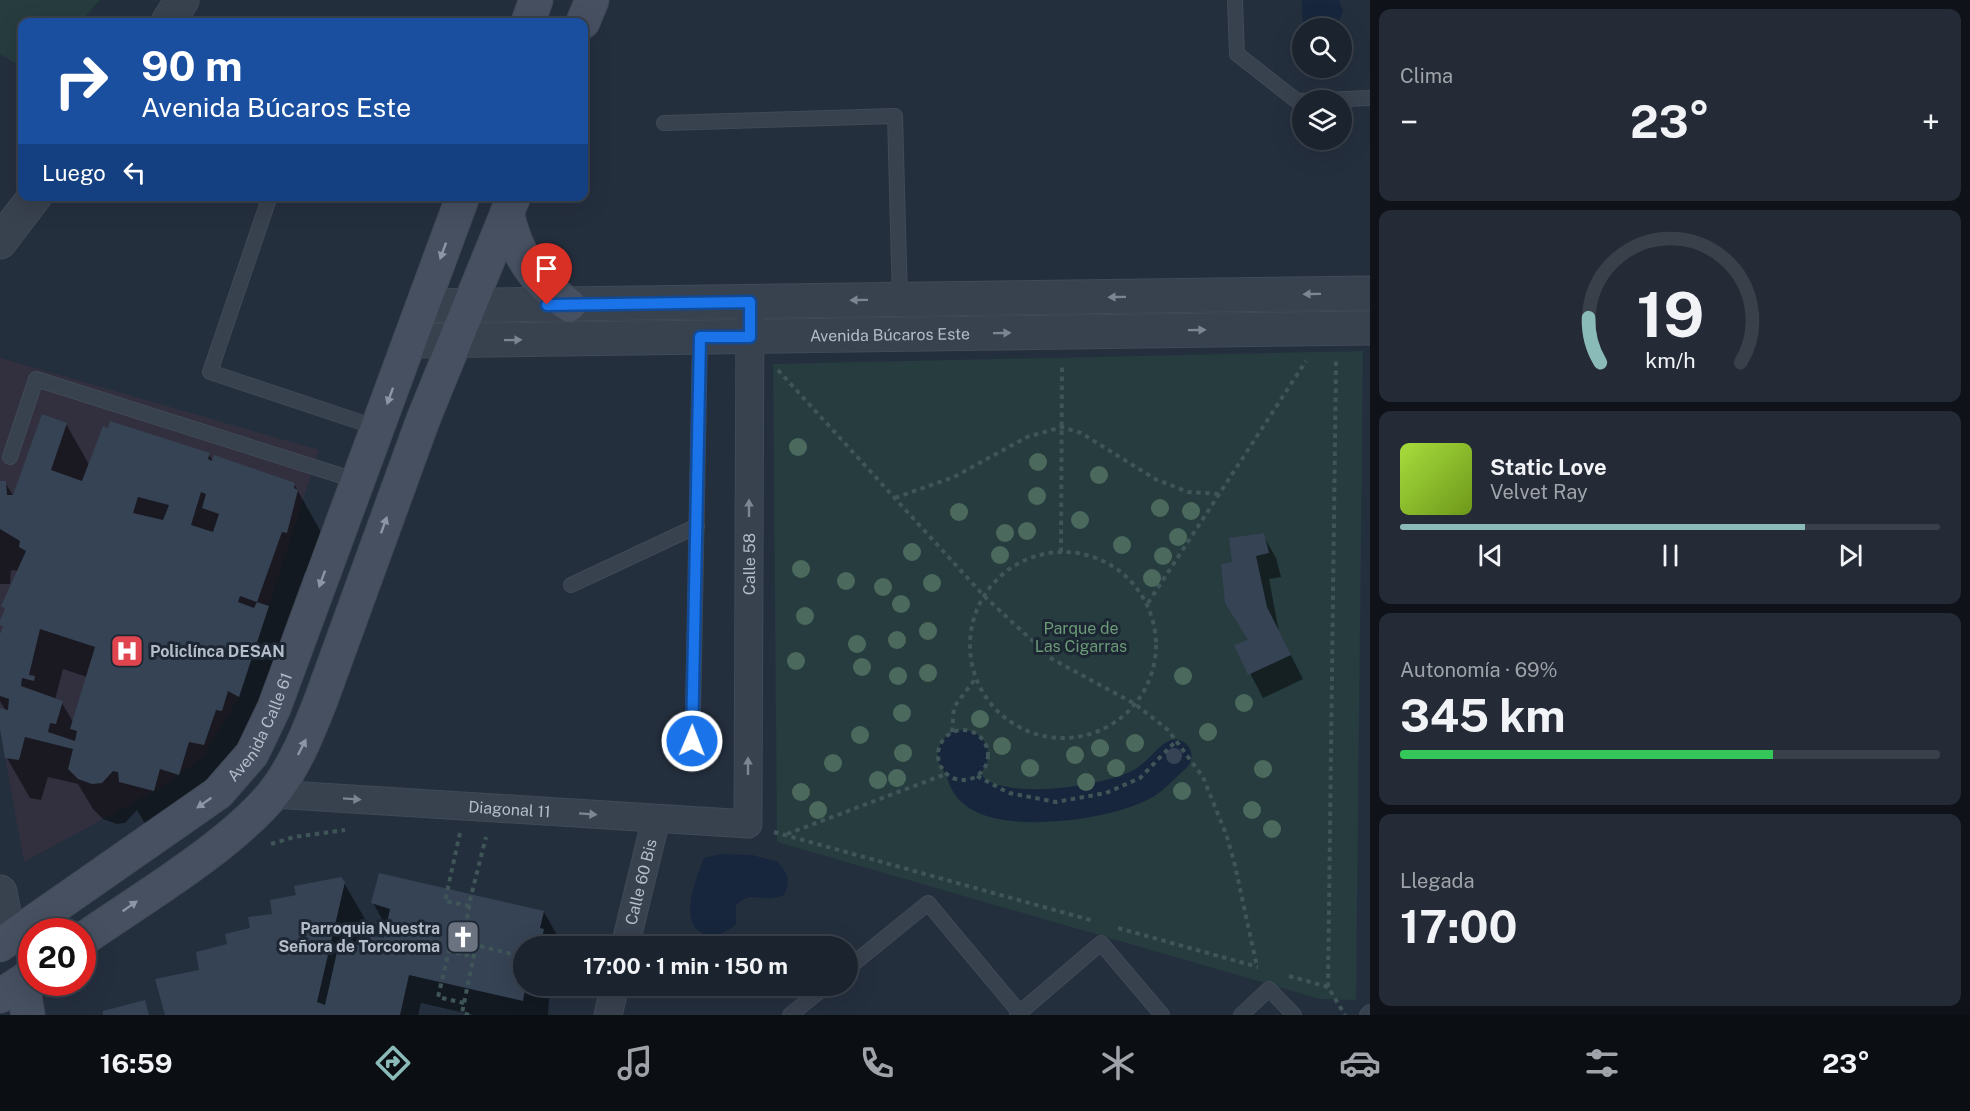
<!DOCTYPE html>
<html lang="es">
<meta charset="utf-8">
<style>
:root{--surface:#1b232e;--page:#242b36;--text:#f1f3f6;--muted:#a0a4aa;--line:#39404a;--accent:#8bbbb9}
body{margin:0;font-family:"Public Sans",sans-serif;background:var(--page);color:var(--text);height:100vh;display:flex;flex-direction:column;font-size:22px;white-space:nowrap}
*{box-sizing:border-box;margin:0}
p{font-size:20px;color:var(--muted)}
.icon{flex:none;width:33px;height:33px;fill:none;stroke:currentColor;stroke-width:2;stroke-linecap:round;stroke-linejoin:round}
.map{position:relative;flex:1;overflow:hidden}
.drawer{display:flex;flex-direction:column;gap:9px;padding:9px;background:#0f1319;width:600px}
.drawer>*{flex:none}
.top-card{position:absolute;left:18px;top:18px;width:570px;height:183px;border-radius:12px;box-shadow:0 6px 24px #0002,0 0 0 2px var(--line);background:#1a4fa0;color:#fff;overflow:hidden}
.tools{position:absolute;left:1292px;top:18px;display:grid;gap:12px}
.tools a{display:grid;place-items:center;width:60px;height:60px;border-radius:50%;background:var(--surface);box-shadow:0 6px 24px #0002,0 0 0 2px var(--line);font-size:30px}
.speed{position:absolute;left:18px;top:918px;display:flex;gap:12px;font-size:30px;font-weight:700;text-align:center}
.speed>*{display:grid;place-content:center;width:78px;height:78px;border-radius:50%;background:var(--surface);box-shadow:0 6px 24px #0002,0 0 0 2px var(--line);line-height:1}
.speed .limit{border:9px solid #d22;background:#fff;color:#111}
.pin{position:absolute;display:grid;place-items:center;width:51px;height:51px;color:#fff;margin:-62px -26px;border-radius:50% 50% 50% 0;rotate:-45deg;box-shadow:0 0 6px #0007}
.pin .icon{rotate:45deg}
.me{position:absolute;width:66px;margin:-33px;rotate:1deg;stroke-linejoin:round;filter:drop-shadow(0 0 4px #0008)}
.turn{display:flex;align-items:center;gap:21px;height:126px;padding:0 24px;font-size:27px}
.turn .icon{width:78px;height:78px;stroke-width:2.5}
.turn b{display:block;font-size:42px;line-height:51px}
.then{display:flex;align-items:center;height:57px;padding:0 24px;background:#0003;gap:12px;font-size:22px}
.big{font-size:45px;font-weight:700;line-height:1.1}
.drawer .tile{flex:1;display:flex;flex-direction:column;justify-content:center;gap:9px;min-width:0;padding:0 21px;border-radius:12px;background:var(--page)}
.drawer .dial{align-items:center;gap:0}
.dial svg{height:156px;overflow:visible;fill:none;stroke:var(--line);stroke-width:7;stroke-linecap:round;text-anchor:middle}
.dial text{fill:var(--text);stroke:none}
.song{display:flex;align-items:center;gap:18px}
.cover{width:72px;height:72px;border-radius:9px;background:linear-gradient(135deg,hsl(80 70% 55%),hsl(80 70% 35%))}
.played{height:6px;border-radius:3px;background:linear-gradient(90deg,var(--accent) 75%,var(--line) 75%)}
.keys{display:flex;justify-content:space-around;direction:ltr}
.heat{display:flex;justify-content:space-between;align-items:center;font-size:33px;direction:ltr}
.charge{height:9px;border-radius:4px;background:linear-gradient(90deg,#34c759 69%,var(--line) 0)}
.trip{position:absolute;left:513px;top:936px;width:345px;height:60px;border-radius:30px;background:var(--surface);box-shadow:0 6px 24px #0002,0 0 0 2px var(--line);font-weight:700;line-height:60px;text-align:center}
.dock{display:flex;height:96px;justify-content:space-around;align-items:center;background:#0b0e12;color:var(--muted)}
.dock .icon{width:42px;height:42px}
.dock .active{color:var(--accent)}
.dock b{font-size:27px;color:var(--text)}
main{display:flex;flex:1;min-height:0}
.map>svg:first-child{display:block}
.medical{fill:#32303f}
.green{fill:#263c3f}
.water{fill:#17263c}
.shadow{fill:#0007;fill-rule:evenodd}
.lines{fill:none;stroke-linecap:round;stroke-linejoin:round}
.canal{stroke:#17263c;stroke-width:33}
.building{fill:#364354;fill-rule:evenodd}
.service-casing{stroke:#414a57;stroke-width:16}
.minor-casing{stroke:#414a57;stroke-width:29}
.tertiary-casing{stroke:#414a57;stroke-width:35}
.secondary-casing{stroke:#414a57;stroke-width:35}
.path{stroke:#3f5557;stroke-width:4;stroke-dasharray:4.5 4.5;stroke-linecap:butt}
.service{stroke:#38414e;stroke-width:14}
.minor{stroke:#38414e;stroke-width:27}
.tertiary{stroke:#38414e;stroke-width:33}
.secondary{stroke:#465061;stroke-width:33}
.tree{fill:#4b6a5d}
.oneway{fill:#8e96a5}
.oneway2{fill:#7c8592}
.route-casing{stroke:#114b97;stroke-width:15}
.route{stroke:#1a73e8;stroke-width:10}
.labels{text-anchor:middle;stroke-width:6;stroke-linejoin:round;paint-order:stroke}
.street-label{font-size:16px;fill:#b4bcc9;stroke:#1d2633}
.park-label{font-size:16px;fill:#6b9a76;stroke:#1d2633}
.poi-label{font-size:16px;font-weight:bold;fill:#b4bcc9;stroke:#1d2633;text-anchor:start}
</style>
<main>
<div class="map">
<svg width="1370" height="1015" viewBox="0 0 1370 1015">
<rect width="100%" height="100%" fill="#242f3e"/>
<polygon class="medical" points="0,358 319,450 239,697 202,758 158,789 24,862 0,729"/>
<g class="green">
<polygon points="0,0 100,0 80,22 22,22 22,67 0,54"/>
<polygon points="1363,351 1356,1000 1320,999 777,842 773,364"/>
</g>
<g class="water">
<polygon points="1302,0 1339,0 1343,11 1336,28 1303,28"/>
<circle cx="963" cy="755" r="25"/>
<path d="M721,854L752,855L778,862C788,874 791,881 784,895C760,905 754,888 736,905V925C725,932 715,940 702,933C678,921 697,876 704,858Z"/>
</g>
<g class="shadow">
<path d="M66,424L90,466L209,454L213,462L294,484L321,532L310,573L305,572L283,633L291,648L262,736L177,831L144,822L137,810L125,823L117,824L103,819L93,809L78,784L70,782L48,777L41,800L30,798L7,758L0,720V709L6,711L0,701V638L4,630L0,623L6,611L3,606L19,571L11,570L10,584H0V483L5,482L14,497ZM63,669L87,677L73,722L62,703L55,700Z"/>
<polygon points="1263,535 1276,558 1281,577 1269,579 1279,632 1303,679 1263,698 1236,646 1250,642 1234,563"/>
<polygon points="1172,750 1178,751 1185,765 1184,768 1176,769 1173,766 1168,758"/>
<polygon points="344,883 368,924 365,936 385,939 387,928 373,903 544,912 561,942 560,946 524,946 524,986 550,986 548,1015 474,1015 421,1003 418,1015 166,1015 201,971 229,945 274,915"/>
</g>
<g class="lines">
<path class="canal" d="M959,758C962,770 964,783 974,791C1004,818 1111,803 1144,783C1155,777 1165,764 1175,756"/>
</g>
<g class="building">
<path d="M42,414L67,423L51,470L82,481L103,426L108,428L110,421L210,453L208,459L212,461L214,455L295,483L294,488L298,490L287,533L282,532L257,602L240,596L238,602L254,608L257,602L269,606L239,697L228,691L222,711L216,710L204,745L189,742L179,775L160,769L154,791L119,782L118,772L113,771L102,783L92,784L78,779L68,769L73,749L25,737L19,760L5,758L0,729V708L8,710L9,699L0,696V634L3,627L0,625V620L5,609L1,606L26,551L19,547L20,541L0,529V481H6L7,495H13ZM201,492L206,494L202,508L219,514L213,532L191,525ZM138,497L169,505L163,520L133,513ZM40,629L95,647L70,729L77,731L75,741L48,732L50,723L56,724L63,701L21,686L22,678L34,681L35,676L29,675Z"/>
<polygon points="1264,533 1269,553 1256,556 1267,607 1291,655 1248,675 1234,645 1248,640 1225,603 1221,564 1232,562 1229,538"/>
<circle cx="1174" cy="756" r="8"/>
<polygon points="379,873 544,911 540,928 544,929 540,946 524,946 524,986 531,986 529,992 525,990 523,1001 409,975 400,1015 165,1015 155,979 199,970 196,952 227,944 225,934 250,928 248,917 272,914 270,900 296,895 294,886 341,877 345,882 317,1002 325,1005 337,952 354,955 359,934 384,938 390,909 371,903"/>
<polygon points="145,1000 149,1015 103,1015 103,1011"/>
</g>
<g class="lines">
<defs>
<g id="service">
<polyline points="1235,0 1237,54 1297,101 1370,98"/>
<polyline points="664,123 895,116 900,300"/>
<polyline points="270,196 210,372 378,428"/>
<polyline points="10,457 36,379 358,481"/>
<polyline points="571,585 697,526"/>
<polyline points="692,765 700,337"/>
<polyline points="848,968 928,903 1020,1013"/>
<polyline points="790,1015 826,986"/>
<polyline points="1017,1015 1101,943 1162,1015"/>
<polyline points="1241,1015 1269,989 1294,1015"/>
<polyline points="1367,1015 1370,1012"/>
</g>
<g id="minor">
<path id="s1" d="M273,794L748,824L750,302"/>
<path id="s2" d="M625,946L656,819"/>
<polyline points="608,1015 615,986"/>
</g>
<g id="tertiary">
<polyline points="168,22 182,0"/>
<polyline points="0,242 35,196"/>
<polyline points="423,306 1370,293"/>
<path id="s3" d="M410,341L1370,328"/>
<polyline points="0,892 9,939"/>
</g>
<g id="secondary">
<polyline points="528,22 536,0"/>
<polyline points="583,22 592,0"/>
<path d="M507,213C516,254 534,281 569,305"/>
<path d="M82,940C141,899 228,848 273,794C295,766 308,733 321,700L423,420L514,196"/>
<path id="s4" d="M0,945L218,793L252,754L274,708L463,196"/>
<polyline points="22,982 28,1015"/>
<polyline points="0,996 32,975"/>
</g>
</defs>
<use href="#service" class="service-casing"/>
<use href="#minor" class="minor-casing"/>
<use href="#tertiary" class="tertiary-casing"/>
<use href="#secondary" class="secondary-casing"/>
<g class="path">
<polyline points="778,370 984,596 1052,659 1135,704 1168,730 1203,777 1226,834 1234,861 1257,967"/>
<polyline points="895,498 954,477 1027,437 1062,427 1081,433 1155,479 1188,492 1220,494"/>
<circle cx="1063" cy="645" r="93"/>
<polyline points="1061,552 1062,364"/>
<polyline points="1148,603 1306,361"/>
<circle cx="963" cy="755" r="25"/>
<polyline points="952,732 954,707 976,678"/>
<polyline points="977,776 1009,793 1056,802 1106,793 1140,778 1176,741"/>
<polyline points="774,832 1094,921"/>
<polyline points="460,833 445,901 470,906"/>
<polyline points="787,834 946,774"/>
<polyline points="271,844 294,837 345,830"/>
<polyline points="1118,928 1258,967"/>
<polyline points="461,954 471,896 486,837"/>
<polyline points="1289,976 1328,987 1345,1015"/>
<polyline points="1328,987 1336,361"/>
<polyline points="464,1003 438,997 449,951 474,957"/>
<polyline points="469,1015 462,1013 476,945 524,957"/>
</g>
<use href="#service" class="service"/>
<use href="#minor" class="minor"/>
<use href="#tertiary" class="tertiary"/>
<use href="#secondary" class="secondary"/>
</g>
<g class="tree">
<circle cx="798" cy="447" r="9"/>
<circle cx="1038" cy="462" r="9"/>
<circle cx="1099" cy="475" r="9"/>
<circle cx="1037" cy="496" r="9"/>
<circle cx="1160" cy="508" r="9"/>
<circle cx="1191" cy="511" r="9"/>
<circle cx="959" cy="512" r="9"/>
<circle cx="1080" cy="520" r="9"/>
<circle cx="1027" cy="531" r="9"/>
<circle cx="1005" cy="533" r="9"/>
<circle cx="1178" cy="537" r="9"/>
<circle cx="1122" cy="545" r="9"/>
<circle cx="912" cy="552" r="9"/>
<circle cx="1000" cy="555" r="9"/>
<circle cx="1163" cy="556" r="9"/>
<circle cx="801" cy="569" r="9"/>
<circle cx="1152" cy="578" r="9"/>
<circle cx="846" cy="581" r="9"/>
<circle cx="932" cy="583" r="9"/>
<circle cx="883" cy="587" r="9"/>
<circle cx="901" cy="604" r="9"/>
<circle cx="805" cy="616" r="9"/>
<circle cx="928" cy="631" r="9"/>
<circle cx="897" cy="640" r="9"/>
<circle cx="857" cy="644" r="9"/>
<circle cx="796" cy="661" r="9"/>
<circle cx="862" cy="667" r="9"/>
<circle cx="928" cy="673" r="9"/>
<circle cx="898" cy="676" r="9"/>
<circle cx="1183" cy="676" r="9"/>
<circle cx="1244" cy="703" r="9"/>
<circle cx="902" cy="713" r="9"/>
<circle cx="980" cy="719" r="9"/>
<circle cx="1208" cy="732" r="9"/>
<circle cx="860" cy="735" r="9"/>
<circle cx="1135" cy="743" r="9"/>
<circle cx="1002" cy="746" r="9"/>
<circle cx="1100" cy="748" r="9"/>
<circle cx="903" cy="753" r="9"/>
<circle cx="1075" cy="755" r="9"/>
<circle cx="833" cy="763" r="9"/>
<circle cx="1030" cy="768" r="9"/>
<circle cx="1116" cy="768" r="9"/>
<circle cx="1263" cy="769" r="9"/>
<circle cx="897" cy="778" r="9"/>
<circle cx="878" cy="780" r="9"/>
<circle cx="1086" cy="782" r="9"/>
<circle cx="1182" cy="791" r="9"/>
<circle cx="801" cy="792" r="9"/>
<circle cx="818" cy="810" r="9"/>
<circle cx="1252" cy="810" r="9"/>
<circle cx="1272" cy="829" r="9"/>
</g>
<defs><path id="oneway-solid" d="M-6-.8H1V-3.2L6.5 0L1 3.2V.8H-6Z" transform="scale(1.5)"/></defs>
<g class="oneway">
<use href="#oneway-solid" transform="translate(443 251) rotate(110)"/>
<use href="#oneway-solid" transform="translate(390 396) rotate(110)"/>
<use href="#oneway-solid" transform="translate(384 525) rotate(-70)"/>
<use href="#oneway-solid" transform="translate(322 579) rotate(110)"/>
<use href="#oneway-solid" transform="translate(302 747) rotate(-63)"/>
<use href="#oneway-solid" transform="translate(204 803) rotate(145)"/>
<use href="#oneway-solid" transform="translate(130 906) rotate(-35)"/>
</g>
<g class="oneway2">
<use href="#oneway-solid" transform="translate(1312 294) rotate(179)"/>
<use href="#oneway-solid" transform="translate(1117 297) rotate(179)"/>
<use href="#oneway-solid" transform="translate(859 300) rotate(179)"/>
<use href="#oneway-solid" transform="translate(1197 330) rotate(-1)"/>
<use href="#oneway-solid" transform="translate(1002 333) rotate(-1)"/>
<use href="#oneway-solid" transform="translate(513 340) rotate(-1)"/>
<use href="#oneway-solid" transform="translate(749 508) rotate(-90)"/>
<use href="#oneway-solid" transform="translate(748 766) rotate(-90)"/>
<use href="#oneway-solid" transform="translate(352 799) rotate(4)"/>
<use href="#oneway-solid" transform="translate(588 814) rotate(4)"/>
</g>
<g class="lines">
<defs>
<polyline id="route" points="547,305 750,302 750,337 700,337 692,741"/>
</defs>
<use href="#route" class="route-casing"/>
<use href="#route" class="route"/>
</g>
<defs>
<symbol id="hospital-square" viewBox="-11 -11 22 22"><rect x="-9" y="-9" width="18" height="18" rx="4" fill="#e0444e" stroke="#1d2633"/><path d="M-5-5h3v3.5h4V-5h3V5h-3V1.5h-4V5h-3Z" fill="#fff"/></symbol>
<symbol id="church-square" viewBox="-11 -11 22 22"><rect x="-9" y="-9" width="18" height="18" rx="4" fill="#6b7280" stroke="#1d2633"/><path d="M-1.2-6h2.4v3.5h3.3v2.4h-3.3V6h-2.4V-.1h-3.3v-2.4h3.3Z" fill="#fff"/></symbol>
</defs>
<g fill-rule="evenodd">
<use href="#hospital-square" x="108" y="632" width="38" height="38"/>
<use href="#church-square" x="444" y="918" width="38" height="38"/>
</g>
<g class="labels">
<g class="street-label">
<text dy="6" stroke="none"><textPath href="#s3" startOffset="480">Avenida Búcaros Este</textPath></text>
<text dy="6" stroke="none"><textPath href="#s1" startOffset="736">Calle 58</textPath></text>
<text dy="6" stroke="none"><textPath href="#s4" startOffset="345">Avenida Calle 61</textPath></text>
<text dy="6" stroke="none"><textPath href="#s1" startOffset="237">Diagonal 11</textPath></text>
<text dy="6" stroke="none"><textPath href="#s2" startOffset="66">Calle 60 Bis</textPath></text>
</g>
<g class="park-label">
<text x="1081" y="634">Parque de<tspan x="1081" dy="18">Las Cigarras</tspan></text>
</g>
<g class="poi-label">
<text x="150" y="657">Policlínca DESAN</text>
<text x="440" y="934" text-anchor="end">Parroquia Nuestra<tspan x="440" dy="18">Señora de Torcoroma</tspan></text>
</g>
</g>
</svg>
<div class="tools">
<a><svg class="icon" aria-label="search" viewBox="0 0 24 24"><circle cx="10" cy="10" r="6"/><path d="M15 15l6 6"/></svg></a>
<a><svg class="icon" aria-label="layers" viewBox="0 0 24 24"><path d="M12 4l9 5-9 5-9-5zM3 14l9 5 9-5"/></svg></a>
</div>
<div class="speed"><div class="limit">20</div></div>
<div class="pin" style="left:547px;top:305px;background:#d93025"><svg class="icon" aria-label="arrive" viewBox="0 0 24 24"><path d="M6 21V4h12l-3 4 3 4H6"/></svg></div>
<svg class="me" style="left:692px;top:741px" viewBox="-20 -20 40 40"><circle r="17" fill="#1a73e8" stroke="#fff" stroke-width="3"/><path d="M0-11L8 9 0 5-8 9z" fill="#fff"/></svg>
<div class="trip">17:00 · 1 min · 150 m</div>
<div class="top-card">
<div class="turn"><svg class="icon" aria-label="right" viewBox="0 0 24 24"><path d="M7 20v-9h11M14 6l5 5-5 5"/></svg><div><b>90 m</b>Avenida Búcaros Este</div></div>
<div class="then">Luego<svg class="icon" aria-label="left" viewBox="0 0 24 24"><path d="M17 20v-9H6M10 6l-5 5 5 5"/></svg></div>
</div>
</div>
<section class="drawer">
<div class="tile"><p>Clima</p>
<div class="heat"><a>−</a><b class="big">23°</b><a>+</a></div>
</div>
<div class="tile dial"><svg viewBox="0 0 100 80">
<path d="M14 69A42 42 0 1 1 86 69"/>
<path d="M14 69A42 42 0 0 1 8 46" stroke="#8bbbb9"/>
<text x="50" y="56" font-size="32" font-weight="700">19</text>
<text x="50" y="72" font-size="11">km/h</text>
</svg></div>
<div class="tile">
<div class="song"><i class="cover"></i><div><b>Static Love</b><p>Velvet Ray</p></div></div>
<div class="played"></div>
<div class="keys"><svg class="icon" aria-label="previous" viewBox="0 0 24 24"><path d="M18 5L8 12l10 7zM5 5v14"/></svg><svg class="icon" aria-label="pause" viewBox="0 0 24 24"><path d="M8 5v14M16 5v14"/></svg><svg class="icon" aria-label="next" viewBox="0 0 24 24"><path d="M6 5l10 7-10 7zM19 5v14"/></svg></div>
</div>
<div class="tile"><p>Autonomía · 69%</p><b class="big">345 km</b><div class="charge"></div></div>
<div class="tile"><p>Llegada</p><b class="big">17:00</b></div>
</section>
</main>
<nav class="dock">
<b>16:59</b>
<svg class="icon active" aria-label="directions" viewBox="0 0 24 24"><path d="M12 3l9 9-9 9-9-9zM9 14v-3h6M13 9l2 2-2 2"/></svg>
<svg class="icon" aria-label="music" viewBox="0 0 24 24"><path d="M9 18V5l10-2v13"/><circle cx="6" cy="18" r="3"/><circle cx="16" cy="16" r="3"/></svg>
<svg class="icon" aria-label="phone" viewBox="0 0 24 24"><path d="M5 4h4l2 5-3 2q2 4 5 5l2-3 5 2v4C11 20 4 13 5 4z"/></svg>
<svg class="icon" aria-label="climate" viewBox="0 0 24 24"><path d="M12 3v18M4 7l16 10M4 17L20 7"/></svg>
<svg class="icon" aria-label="car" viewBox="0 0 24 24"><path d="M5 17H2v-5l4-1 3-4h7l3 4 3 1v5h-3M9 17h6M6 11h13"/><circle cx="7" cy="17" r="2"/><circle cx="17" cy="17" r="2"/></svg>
<svg class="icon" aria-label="filters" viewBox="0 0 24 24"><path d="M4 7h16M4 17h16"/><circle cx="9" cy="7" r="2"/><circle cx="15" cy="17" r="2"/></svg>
<b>23°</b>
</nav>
